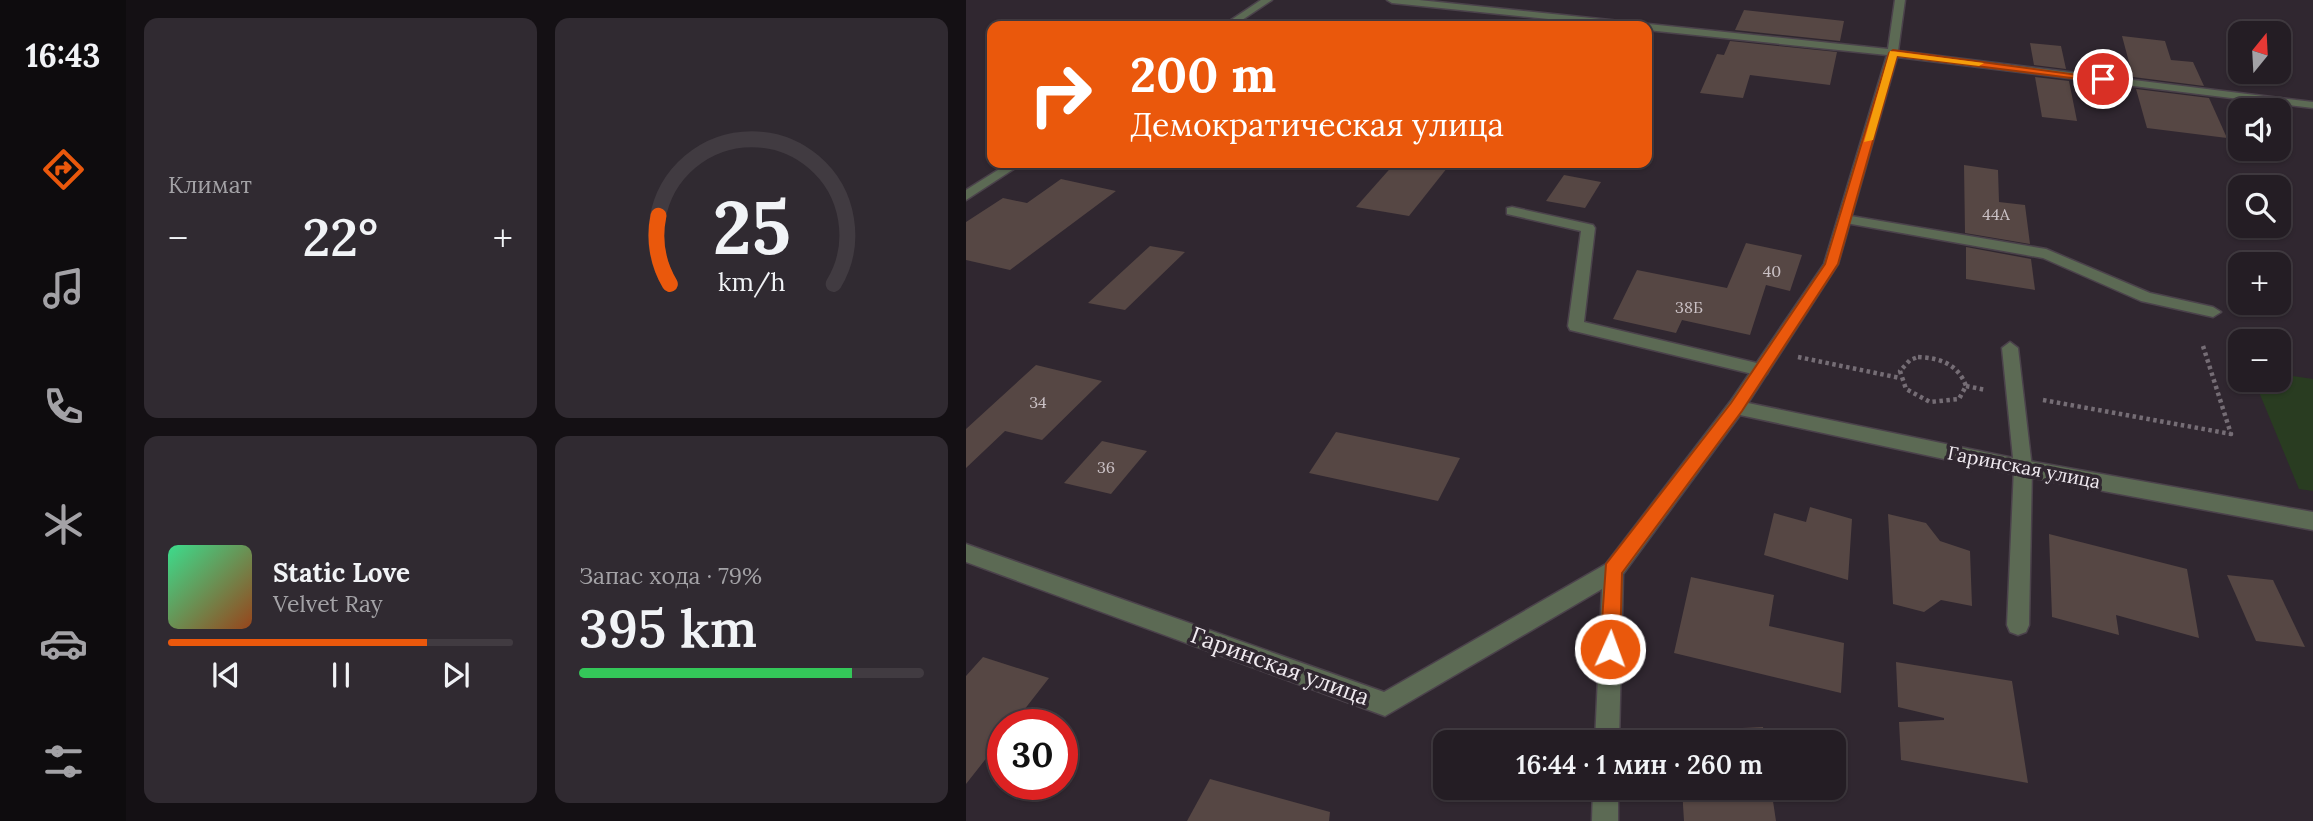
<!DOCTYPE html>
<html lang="ru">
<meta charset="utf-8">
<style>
:root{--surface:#241d24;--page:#302a31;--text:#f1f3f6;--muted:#a3a2a6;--line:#413b41;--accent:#ea580c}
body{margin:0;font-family:Lora,serif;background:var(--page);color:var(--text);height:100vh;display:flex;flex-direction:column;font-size:26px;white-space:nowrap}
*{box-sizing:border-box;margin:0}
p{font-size:23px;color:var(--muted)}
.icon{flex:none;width:38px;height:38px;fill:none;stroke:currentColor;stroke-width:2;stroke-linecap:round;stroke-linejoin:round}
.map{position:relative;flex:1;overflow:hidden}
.side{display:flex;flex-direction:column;gap:18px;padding:18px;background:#141014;width:840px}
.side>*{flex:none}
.hud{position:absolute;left:21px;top:21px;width:665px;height:147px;border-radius:14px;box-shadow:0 2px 5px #0004,0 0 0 2px var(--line);background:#ea580c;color:#fff;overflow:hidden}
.needle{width:46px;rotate:18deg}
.tools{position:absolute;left:1262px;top:21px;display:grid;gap:14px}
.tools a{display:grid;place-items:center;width:63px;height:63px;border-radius:14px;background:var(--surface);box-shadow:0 2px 5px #0004,0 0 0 2px var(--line);font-size:35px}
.speed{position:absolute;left:21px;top:709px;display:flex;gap:14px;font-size:35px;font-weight:700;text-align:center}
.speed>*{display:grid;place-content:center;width:91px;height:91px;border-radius:50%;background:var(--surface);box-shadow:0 2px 5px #0004,0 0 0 2px var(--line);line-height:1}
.speed .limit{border:10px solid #d22;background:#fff;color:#111}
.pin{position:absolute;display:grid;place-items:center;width:60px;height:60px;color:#fff;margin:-30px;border:4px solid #fff;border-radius:50%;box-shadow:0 2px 7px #0007}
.me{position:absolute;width:77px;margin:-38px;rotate:2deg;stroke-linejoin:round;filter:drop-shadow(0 0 5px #0008)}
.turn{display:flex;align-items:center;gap:24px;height:147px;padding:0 28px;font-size:32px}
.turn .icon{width:91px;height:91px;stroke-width:2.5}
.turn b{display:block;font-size:49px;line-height:60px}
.big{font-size:52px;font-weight:600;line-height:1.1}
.side .tile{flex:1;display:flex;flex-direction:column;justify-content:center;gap:10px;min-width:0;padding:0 24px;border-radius:14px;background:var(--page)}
.side .dial{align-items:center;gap:0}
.dial svg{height:182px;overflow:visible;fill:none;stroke:var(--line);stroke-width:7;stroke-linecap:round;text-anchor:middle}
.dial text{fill:var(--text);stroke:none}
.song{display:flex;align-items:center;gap:21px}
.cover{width:84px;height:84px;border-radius:10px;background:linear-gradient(135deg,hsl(150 70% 55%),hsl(20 70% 35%))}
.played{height:7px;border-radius:4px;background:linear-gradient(90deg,var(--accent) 75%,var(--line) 75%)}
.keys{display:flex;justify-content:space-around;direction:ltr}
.heat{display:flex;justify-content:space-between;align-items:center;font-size:38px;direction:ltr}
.charge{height:10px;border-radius:5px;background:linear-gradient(90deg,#34c759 79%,var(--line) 0)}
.side .tiles{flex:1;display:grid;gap:18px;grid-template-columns:repeat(2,1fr)}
.trip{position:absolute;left:467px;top:730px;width:413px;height:70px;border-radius:14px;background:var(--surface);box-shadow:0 2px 5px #0004,0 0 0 2px var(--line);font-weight:600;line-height:70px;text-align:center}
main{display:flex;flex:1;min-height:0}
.menu{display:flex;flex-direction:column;width:126px;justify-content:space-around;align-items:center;background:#0e0c0e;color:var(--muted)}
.menu .icon{width:49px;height:49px}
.menu .on{color:var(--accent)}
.menu b{font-size:32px;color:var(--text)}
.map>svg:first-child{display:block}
.green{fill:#293c21}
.building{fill:#564744}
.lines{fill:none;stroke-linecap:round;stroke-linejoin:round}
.lane-casing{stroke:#4b424b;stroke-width:3}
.street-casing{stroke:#4b424b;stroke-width:3}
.path{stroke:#756d75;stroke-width:4.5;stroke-dasharray:3.5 3.5;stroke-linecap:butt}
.lane{fill:#5c6a54;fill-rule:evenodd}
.street{fill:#5c6a54;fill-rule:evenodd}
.route{fill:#ea580c;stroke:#983908;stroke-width:2}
.slow{fill:#f59e0b}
.labels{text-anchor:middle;stroke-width:7;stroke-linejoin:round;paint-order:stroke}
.number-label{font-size:16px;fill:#cac1c5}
.street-label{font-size:19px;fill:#f0eaf0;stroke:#302730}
.near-street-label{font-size:23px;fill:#f0eaf0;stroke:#302730}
</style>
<main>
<nav class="menu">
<b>16:43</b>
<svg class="icon on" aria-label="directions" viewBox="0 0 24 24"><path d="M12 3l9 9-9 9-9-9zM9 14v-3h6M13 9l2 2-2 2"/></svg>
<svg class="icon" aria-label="music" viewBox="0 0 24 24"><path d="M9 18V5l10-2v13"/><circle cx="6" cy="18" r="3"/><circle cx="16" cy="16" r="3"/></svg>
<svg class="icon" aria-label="phone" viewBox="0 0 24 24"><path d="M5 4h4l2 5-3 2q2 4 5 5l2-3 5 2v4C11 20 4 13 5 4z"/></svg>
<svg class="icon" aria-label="climate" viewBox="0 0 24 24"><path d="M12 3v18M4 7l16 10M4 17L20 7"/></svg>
<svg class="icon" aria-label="car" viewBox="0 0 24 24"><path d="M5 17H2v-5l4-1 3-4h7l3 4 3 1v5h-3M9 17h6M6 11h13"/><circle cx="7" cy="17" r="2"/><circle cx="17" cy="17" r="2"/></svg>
<svg class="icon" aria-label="filters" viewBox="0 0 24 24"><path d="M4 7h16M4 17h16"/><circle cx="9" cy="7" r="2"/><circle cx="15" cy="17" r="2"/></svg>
</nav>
<section class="side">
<div class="tiles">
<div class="tile"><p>Климат</p>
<div class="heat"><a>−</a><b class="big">22°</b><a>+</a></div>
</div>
<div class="tile dial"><svg viewBox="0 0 100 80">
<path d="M14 69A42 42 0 1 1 86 69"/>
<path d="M14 69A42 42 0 0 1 9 39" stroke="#ea580c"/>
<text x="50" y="56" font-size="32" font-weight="700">25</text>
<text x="50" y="72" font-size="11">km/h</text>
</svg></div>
<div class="tile">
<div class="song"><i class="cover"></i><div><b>Static Love</b><p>Velvet Ray</p></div></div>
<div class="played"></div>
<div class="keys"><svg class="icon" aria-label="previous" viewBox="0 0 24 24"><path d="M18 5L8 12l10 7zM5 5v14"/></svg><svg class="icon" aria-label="pause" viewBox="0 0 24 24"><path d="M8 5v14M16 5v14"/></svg><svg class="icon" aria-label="next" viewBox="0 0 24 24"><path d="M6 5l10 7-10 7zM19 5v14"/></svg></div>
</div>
<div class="tile"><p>Запас хода · 79%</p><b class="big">395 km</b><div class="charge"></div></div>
</div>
</section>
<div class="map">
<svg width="1347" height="821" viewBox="0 0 1347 821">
<rect width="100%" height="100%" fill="#302730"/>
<polygon class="green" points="1313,374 1347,379 1347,491 1333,489 1288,380 1312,380"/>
<g class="building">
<polygon points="778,10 878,21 874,41 769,30"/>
<polygon points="1156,36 1199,41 1205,60 1227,62 1238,86 1167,77"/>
<polygon points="764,41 871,52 864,85 784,75 777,98 734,93 751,54 758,55"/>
<polygon points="1064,43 1095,46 1100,69 1068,65"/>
<polygon points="1069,77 1103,81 1111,121 1076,117"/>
<polygon points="1170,89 1243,98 1261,138 1181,128"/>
<polygon points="429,163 485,163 443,216 390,207"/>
<polygon points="998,165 1032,170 1033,202 1059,205 1064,244 999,233"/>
<polygon points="598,175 635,182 619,208 580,201"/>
<polygon points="95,179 150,191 44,270 0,260 0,222 37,198 61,203"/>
<polygon points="780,243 836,255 824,291 800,285 784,335 716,320 710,333 647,319 671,270 761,288"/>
<polygon points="184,246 219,252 159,310 122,303"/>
<polygon points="1000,247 1065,259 1069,290 1000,279"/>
<polygon points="70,365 136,381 76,440 39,431 0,468 0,429"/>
<polygon points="370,432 494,458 472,501 343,473"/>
<polygon points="136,441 181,451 145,494 98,483"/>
<polygon points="844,507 886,519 882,580 798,555 808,513 840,522"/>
<polygon points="922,514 960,523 974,541 1004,551 1006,606 975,600 958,612 927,604"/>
<polygon points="1083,534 1221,569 1233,638 1150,615 1153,635 1086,617"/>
<polygon points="1261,575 1307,580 1339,647 1290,641"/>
<polygon points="725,577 808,595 803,626 878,643 875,693 708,653"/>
<polygon points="17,657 83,678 47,724 37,724 37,737 0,784 0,676"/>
<polygon points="930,662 1046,681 1062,783 935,760 933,722 978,720 978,718 932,707"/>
<polygon points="797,727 799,742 714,742 713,731"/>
<polygon points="244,779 364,812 363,821 221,821"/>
<polygon points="716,788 805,788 810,821 718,821"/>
</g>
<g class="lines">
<defs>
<g id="lane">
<polygon points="546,207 627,225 629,228 618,322 795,364 801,366 803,370 801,374 795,376 604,330 602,326 615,231 541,214 541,208"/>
<polygon points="879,215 1080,249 1184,293 1247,307 1255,312 1247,317 1175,301 1077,258 874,222 874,216"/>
<polygon points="1044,342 1052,348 1066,468 1063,625 1060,632 1052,635 1044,632 1041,625 1048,468 1036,348"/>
</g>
<g id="street">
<polygon points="295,0 306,0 267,26 256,26"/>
<polygon points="421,0 453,0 922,49 929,0 939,0 932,51 1347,102 1347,108 931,57 872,264 782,403 1057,460 1347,512 1347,530 1057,476 774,415 657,574 653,742 629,742 636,589 419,716 0,562 0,544 418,692 640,564 764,402 858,264 921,55 681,30 681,26 650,26 426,3"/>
<polygon points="43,163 57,163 0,200 0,190"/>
<polygon points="627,788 652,788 652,821 626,821"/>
</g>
</defs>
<use href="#lane" class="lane-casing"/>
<use href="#street" class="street-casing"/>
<g class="path">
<polyline points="832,357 934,378"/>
<path d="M952,357C974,358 992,364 1000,386L993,399L964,402L940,389L934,371L944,360Z"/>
<polyline points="1000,386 1020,390"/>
<polyline points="1077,400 1265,434 1237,346"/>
</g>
<use href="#lane" class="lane"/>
<use href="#street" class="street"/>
</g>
<polygon class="route" points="927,50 1142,79 1137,82 931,56 872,264 776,411 656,573 654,649 651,656 644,659 637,656 634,649 640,564 765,403 859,264 923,53"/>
<polygon class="slow" points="924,51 1018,63 1013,66 931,56 907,140 898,142"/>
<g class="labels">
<g class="number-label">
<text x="1030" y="220">44А</text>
<text x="806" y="277">40</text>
<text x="723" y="313">38Б</text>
<text x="72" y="408">34</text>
<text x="140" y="473">36</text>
</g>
<g class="street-label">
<text transform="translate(1058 467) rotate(11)" y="7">Гаринская улица</text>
</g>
<g class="near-street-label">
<text transform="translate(314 666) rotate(20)" y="8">Гаринская улица</text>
</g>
</g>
</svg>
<div class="tools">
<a><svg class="needle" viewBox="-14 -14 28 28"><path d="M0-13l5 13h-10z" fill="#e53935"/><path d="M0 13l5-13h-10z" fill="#a3a2a6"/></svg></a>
<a><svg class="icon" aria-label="sound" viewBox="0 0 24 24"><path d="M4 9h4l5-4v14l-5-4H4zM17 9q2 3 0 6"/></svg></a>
<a><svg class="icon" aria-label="search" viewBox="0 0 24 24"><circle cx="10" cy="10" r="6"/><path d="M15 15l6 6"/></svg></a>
<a>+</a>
<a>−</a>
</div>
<div class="speed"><div class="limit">30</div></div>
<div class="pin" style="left:1137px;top:79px;background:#d93025"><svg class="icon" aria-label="arrive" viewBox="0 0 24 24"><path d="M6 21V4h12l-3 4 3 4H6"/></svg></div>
<svg class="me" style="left:644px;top:649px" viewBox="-20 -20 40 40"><circle r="17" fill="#ea580c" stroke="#fff" stroke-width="3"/><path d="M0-11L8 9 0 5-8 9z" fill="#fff"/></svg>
<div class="trip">16:44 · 1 мин · 260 m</div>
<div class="hud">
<div class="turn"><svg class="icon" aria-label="right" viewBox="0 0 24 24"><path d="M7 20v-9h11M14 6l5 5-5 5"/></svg><div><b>200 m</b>Демократическая улица</div></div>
</div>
</div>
</main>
